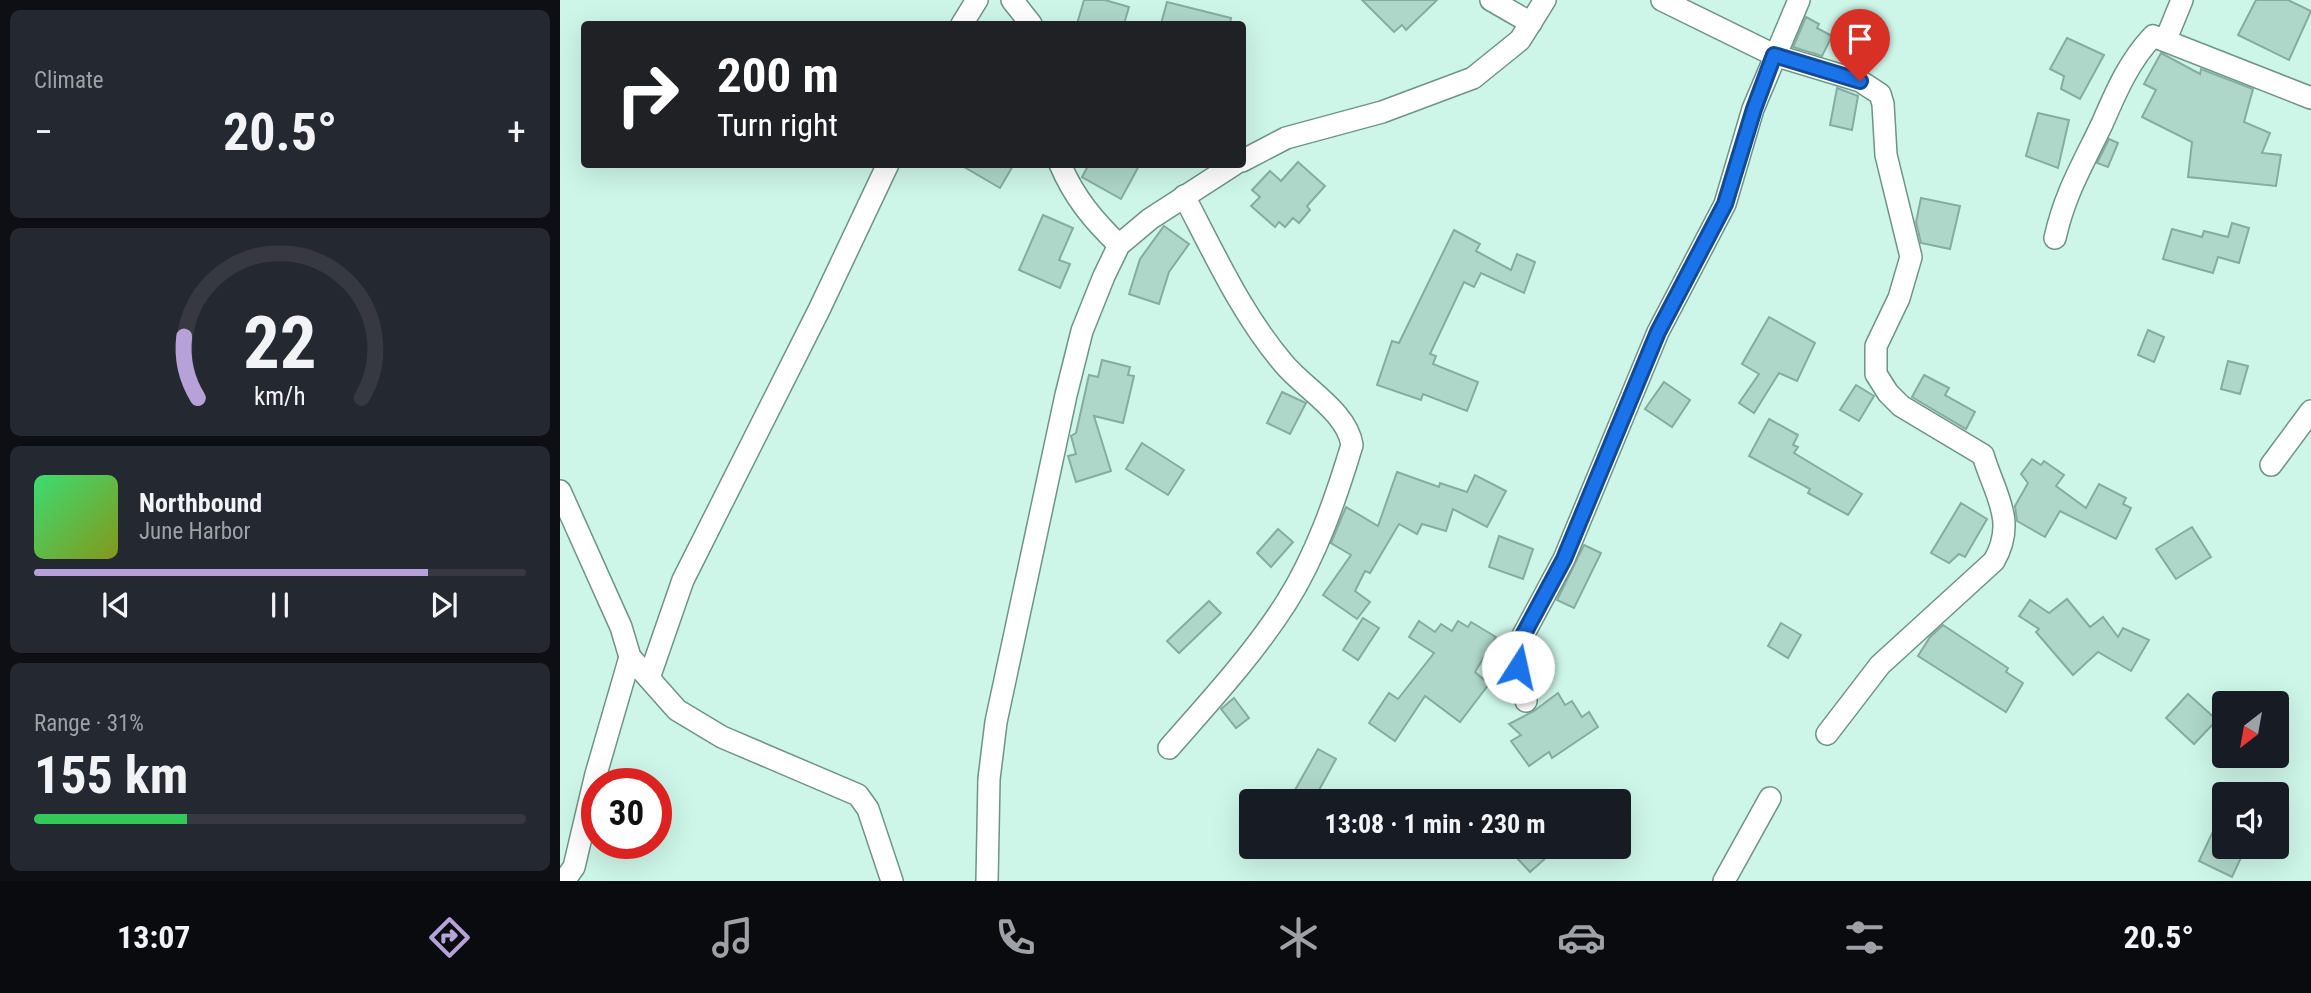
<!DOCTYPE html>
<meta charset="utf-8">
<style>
:root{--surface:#171b24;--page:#242831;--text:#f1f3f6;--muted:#9ea1a6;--line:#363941;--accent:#b6a2d9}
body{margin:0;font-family:"Roboto Condensed",sans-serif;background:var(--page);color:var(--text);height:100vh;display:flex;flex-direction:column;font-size:26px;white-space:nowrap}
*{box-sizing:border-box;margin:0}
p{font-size:23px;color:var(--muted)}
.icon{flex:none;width:38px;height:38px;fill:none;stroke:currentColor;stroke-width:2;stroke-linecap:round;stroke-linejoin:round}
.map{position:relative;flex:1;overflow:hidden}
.panel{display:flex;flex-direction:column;gap:10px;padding:10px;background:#0d0f14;width:560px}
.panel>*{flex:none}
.top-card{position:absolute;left:21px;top:21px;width:665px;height:147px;border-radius:7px;box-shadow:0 7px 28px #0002;background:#202124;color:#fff;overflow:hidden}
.needle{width:46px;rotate:211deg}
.fabs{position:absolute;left:1652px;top:691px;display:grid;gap:14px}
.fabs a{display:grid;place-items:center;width:77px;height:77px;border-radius:7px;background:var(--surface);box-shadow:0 7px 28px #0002;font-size:35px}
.speed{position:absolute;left:21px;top:768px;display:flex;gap:14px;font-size:35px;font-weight:700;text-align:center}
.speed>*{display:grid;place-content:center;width:91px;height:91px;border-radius:50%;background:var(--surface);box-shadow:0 7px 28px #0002;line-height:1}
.speed .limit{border:10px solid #d22;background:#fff;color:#111}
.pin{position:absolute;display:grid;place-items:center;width:60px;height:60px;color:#fff;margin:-72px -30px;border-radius:50% 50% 50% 0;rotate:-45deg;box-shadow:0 0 7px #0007}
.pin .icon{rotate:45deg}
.me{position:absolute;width:77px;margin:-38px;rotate:10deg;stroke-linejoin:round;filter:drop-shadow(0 0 5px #0008)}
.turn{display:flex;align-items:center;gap:24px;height:147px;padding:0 21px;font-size:32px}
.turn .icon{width:91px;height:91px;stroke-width:2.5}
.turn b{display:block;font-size:49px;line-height:60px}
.big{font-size:52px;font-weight:700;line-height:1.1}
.panel .card{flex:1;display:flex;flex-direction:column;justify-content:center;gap:10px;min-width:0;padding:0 24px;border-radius:10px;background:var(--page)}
.panel .dial{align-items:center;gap:0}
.dial svg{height:182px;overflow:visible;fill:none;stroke:var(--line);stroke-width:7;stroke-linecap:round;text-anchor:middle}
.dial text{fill:var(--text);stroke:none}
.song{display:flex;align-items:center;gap:21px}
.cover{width:84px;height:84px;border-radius:10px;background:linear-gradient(135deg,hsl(140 70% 55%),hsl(70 70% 35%))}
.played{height:7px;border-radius:4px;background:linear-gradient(90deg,var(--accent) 80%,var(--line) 80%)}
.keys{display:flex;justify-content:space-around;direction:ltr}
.heat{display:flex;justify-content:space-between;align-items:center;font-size:38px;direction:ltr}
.charge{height:10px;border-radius:5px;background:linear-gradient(90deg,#34c759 31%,var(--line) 0)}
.trip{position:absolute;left:679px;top:789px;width:392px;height:70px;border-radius:7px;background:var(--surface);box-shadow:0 7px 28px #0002;font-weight:700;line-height:70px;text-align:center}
.dock{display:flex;height:112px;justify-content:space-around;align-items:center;background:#090b0e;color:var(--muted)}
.dock .icon{width:49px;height:49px}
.dock .active{color:var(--accent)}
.dock b{font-size:32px;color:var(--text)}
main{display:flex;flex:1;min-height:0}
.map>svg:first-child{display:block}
.building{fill:#aed6c9;stroke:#86aca0;stroke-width:2}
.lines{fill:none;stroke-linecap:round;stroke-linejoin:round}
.street-casing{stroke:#6e9387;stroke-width:24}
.street{stroke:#fff;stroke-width:21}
.route-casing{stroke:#114b97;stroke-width:18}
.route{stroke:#1a73e8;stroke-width:12}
</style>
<main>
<section class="panel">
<div class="card"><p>Climate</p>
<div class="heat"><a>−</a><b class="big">20.5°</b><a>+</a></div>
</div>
<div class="card dial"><svg viewBox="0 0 100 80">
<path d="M14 69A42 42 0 1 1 86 69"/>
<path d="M14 69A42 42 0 0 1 8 42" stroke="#b6a2d9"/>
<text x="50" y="56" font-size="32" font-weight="700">22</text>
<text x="50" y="72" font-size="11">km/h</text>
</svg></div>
<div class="card">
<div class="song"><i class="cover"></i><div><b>Northbound</b><p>June Harbor</p></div></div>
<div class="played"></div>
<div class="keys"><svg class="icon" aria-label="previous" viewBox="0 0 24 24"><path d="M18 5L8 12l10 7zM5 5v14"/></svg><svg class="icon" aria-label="pause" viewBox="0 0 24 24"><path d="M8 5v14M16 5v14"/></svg><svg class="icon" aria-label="next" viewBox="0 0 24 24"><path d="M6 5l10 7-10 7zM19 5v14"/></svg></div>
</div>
<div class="card"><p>Range · 31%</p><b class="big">155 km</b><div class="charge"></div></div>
</section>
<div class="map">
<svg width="1751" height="881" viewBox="0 0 1751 881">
<rect width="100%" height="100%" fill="#cdf6e8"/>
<g class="building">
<polygon points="524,0 545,0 569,7 564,24 517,24"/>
<polygon points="802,0 877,0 846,30 842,25 834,32"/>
<polygon points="1696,0 1728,0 1751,11 1729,60 1678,35"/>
<polygon points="607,2 671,18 670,24 601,24"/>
<polygon points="1246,17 1259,24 1257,28 1272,36 1262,56 1233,47"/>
<polygon points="1507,38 1544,55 1520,99 1501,89 1504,76 1490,69"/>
<polygon points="1601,53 1640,74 1641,69 1693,89 1684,122 1710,133 1702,153 1721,155 1716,186 1628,177 1632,142 1582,117 1596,90 1584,84"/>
<polygon points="1277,88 1298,96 1292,130 1270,125"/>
<polygon points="1478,113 1509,120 1498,168 1466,156"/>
<polygon points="1549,139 1558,143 1548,167 1537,163"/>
<polygon points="738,162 765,186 747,206 750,210 739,223 733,218 725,227 719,222 715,227 691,206 700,197 692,190 710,171 721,181"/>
<polygon points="399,164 454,164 440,188"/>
<polygon points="529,164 580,164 561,199 522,177"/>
<polygon points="1361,198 1400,206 1390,249 1361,243 1356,222"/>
<polygon points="483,215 513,228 499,260 510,264 500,288 459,270"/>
<polygon points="1672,223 1689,228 1679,263 1658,257 1653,273 1603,259 1612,229 1642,237 1644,231 1668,237"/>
<polygon points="604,226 629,244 609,272 599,304 569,294 580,259"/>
<polygon points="894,230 920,244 916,251 951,270 957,254 975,262 964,293 921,273 914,287 904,282 870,354 876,356 873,364 918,382 907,411 863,394 861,400 817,385 832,341 839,343"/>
<polygon points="1209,317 1255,343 1237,381 1219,373 1194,413 1179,403 1199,374 1182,364"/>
<polygon points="1588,330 1604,337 1594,362 1578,355"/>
<polygon points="542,360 570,367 568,375 574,376 563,423 534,416 551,471 516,482 508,456 516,454 511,436 516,433 529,375 538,377"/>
<polygon points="1668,361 1688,366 1680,394 1661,389"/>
<polygon points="1364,375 1389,388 1385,395 1415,412 1406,429 1352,397"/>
<polygon points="1104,382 1130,400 1112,427 1085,409"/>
<polygon points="1296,385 1314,396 1299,421 1280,410"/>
<polygon points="722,392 746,403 730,434 707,423"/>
<polygon points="1209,419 1238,435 1233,445 1238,447 1234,453 1302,494 1288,515 1248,493 1250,489 1189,456"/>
<polygon points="582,443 624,470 608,495 566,469"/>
<polygon points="1472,459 1481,465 1484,461 1504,475 1496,486 1526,508 1539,484 1566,498 1563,504 1571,508 1556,539 1500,511 1485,537 1457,521 1455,506 1468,483 1461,474"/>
<polygon points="837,472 879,487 880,483 907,492 915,475 946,491 927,527 893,509 886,531 862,524 857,534 839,524 810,573 805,571 795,591 810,602 797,619 763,595 791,555 771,543 786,507 818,526"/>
<polygon points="1401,503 1427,519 1405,557 1399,554 1389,563 1371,553"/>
<polygon points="1632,527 1651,557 1616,579 1596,549"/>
<polygon points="718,529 733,542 711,567 697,553"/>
<polygon points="939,536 973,549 963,579 929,567"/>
<polygon points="1024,545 1041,553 1014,608 997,600"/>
<polygon points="1507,599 1530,627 1543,617 1558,637 1563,628 1589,640 1571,671 1538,652 1513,675 1476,632 1479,629 1459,616 1470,600 1489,613"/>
<polygon points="649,601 661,613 619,653 607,641"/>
<polygon points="803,618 819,628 798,660 783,650"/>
<polygon points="859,621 875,632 881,624 892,631 898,621 908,627 911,622 936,637 915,672 929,684 900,722 865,696 835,741 809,723 829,693 838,699 874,653 849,637"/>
<polygon points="1221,623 1241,635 1228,658 1208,646"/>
<polygon points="1383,625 1448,668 1446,672 1463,683 1446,712 1358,656 1370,637"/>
<polygon points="998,693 1005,705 1012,701 1022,717 1029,712 1038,727 992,758 989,752 969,766 951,741 961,735 949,724 974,711"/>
<polygon points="1628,694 1657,720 1634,744 1606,718"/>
<polygon points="674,698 689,718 676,728 661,709"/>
<polygon points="758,749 776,759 753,801 735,790"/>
<polygon points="1664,808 1664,847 1686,847 1672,877 1639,861"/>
<polygon points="967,847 998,847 970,872 956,857"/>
</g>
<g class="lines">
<defs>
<g id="street">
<polyline points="452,0 471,24"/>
<polyline points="931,0 971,23"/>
<path d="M1102,0L1214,55L1300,81L1320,94L1323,104L1326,155L1351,257L1339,298L1316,346V374L1328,393L1341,406L1423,455C1435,495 1457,521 1434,561L1320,665L1267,734"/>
<polyline points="402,24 417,0"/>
<polyline points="1606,39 1622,0"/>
<polyline points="682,161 726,138 822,112 913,78 960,40 985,0"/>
<path d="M500,164C514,197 533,220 559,245"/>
<path d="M1495,238C1505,193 1523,164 1542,124C1556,92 1569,61 1593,36L1751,98"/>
<polyline points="1711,465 1751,411"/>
<polyline points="0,491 61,627 70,657 117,710 162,737 298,795 308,809 332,881"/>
<polyline points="89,678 123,580 259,310 328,164"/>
<polyline points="966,701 958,667 960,641 1004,559 1098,332 1165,204 1193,109 1239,0"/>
<path d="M609,748C650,701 692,656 726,603C756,556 776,498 792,445C787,412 745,389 724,364C682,315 654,253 624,196"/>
<polyline points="4,881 14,867 36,774 70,657"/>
<polyline points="427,881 429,779 436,722 506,395 522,331 544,276 559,245 590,219 675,164"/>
<polyline points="1164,881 1210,798"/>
</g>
</defs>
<use href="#street" class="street-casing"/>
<use href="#street" class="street"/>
</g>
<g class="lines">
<defs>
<polyline id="route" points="958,667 960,641 1004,559 1098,332 1165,204 1194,109 1214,55 1300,81"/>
</defs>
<use href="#route" class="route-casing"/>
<use href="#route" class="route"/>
</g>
</svg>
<div class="fabs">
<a><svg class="needle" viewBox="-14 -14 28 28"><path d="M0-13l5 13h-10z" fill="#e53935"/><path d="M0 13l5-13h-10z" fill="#9ea1a6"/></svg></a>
<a><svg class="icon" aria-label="sound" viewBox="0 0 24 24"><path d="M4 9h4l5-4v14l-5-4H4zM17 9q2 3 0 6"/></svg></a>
</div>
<div class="speed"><div class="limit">30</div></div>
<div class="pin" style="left:1300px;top:81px;background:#d93025"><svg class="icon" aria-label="arrive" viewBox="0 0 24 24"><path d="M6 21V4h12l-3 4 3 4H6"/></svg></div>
<svg class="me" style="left:958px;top:667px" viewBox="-20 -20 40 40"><circle r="19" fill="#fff"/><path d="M0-13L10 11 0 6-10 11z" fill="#1a73e8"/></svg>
<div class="trip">13:08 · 1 min · 230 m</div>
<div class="top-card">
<div class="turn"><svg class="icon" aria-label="right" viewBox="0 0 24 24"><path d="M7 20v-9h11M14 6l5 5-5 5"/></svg><div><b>200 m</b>Turn right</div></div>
</div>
</div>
</main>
<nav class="dock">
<b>13:07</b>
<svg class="icon active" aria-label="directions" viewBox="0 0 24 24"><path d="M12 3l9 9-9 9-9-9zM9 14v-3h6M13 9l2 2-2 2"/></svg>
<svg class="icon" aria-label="music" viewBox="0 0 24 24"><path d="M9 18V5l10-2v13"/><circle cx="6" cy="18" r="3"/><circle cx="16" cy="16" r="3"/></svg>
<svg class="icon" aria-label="phone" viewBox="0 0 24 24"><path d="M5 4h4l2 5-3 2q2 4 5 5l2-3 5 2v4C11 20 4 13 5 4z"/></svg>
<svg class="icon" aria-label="climate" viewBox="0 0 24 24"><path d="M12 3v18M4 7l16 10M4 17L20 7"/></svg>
<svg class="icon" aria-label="car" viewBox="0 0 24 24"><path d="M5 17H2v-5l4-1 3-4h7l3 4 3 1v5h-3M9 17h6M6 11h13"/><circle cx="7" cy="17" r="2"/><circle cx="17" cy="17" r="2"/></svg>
<svg class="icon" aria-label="filters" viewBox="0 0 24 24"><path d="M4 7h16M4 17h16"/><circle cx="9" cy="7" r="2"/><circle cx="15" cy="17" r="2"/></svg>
<b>20.5°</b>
</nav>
